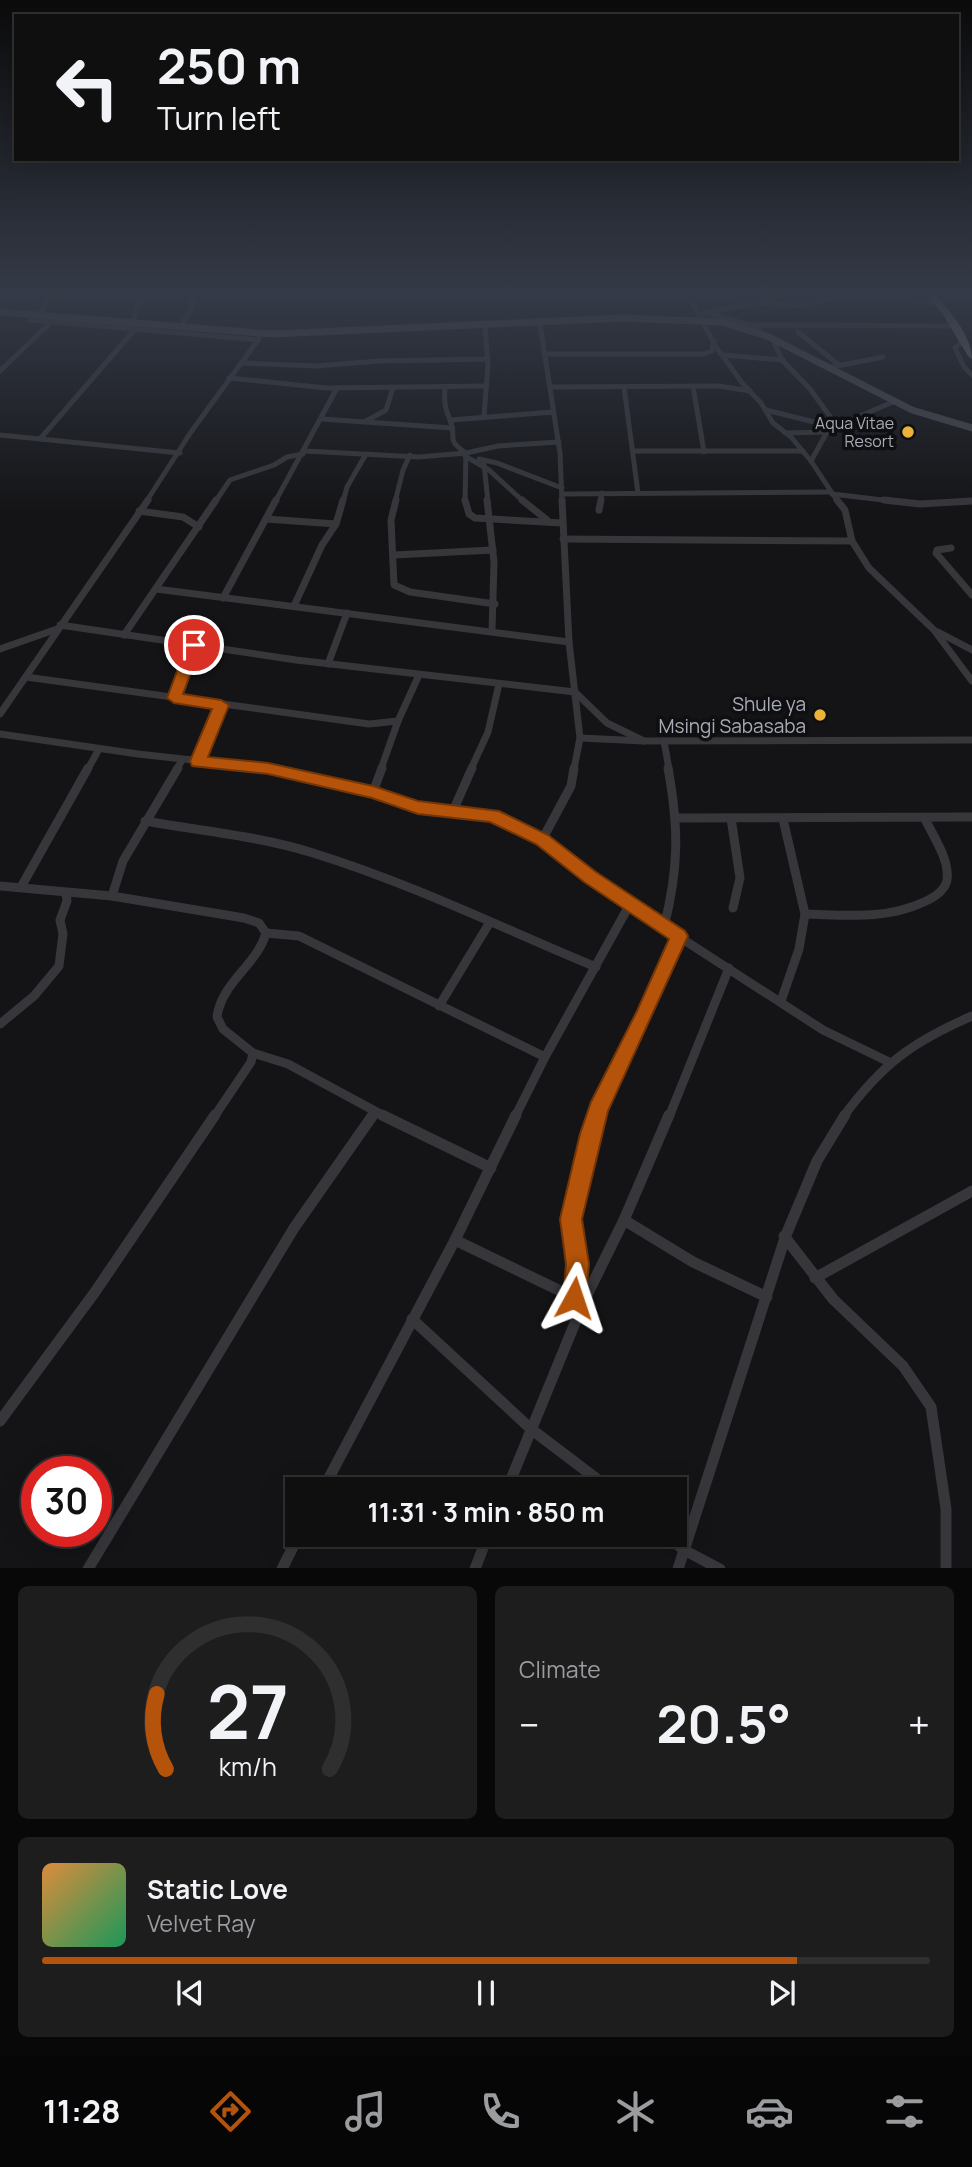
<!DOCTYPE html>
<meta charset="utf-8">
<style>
:root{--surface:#0f0f10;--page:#1d1d1e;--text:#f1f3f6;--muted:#9b9c9f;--line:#2f2f30;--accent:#b45309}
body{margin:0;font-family:Manrope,sans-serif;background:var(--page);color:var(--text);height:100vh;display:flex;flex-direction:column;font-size:26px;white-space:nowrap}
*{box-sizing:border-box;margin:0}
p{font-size:23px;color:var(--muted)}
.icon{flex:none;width:38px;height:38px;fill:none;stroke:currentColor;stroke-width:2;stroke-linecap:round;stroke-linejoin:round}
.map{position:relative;height:1568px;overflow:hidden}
.sheet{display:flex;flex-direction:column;gap:18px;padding:18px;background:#080809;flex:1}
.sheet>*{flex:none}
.hud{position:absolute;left:14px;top:14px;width:945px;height:147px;border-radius:0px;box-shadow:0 7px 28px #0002,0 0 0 2px var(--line);background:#0f0f10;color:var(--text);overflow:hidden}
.speed{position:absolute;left:21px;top:1456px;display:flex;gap:14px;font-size:35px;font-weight:700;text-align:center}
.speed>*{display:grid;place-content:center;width:91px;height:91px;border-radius:50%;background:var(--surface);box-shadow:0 7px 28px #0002,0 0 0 2px var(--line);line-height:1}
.speed .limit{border:10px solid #d22;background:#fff;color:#111}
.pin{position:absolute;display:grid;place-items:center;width:60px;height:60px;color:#fff;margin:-30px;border:4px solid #fff;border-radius:50%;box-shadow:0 2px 7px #0007}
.me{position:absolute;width:77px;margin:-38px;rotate:5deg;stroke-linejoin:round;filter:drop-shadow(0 0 5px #0008)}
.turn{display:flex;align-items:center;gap:24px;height:147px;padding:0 28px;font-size:32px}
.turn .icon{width:91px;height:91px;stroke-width:2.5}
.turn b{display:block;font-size:49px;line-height:60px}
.big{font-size:52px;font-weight:700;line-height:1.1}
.sheet .widget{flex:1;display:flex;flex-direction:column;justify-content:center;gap:10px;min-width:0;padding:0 24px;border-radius:10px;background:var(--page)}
.sheet .dial{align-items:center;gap:0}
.dial svg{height:182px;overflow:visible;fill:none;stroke:var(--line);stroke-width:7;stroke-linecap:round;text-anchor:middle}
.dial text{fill:var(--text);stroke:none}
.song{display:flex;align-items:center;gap:21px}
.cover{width:84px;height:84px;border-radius:10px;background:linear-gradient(135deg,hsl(30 70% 55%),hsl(150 70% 35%))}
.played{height:7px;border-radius:4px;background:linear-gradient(90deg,var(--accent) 85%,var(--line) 85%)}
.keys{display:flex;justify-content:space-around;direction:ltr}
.heat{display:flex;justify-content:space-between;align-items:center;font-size:38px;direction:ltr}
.sheet .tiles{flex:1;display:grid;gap:18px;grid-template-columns:1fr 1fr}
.widget:last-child{grid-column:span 2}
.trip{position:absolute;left:285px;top:1477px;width:402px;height:70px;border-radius:0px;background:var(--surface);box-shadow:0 7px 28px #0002,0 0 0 2px var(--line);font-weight:700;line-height:70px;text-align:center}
.dock{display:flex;height:112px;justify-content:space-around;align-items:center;background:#060606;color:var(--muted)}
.dock .icon{width:49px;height:49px}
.dock .selected{color:var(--accent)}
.dock b{font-size:32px;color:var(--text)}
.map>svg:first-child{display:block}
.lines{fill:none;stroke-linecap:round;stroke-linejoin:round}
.street-far3{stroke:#36363b;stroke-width:5}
.street-far2{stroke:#36363b;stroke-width:7}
.street-far1{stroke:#36363b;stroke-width:9}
.street{stroke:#36363b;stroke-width:11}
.secondary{stroke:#44454b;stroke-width:7}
.highway{fill:#62646c;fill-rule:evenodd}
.route{fill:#b45309;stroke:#753606;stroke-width:2}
.poi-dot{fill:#ebb238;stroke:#0f0f11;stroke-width:2.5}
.labels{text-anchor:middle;stroke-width:7;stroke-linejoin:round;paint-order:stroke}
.far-poi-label{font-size:16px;fill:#a7abb6;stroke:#0f0f11;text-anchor:end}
.poi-label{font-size:19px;fill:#a7abb6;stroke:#0f0f11;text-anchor:end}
</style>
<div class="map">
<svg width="972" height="1569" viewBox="0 0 972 1569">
<rect width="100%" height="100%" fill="#141416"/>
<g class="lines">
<g class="street-far3">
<polyline points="688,295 716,347 743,384 761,403 773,423 791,437 811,461 838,502"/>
<polyline points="47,298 179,295"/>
<polyline points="757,301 782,295"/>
<polyline points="919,303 939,303"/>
<polyline points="33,314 30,320 258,340"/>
<polyline points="698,314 758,303 802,306 844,295"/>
<polyline points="712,314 759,328"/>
<polyline points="40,315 48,296"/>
<polyline points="132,322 141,295"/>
<polyline points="540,324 560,453 562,502"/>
<polyline points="755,325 954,326"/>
<polyline points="181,327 191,309 193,295"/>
<polyline points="798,332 839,365"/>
<polyline points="772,338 782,360 810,389 837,426"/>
<polyline points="963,341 955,348 964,367 972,375"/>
<polyline points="545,354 704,354 712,351 714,341"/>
<polyline points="724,355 783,360"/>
<polyline points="241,363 316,366 378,361 488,359"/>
<polyline points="827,368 883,357"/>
<polyline points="0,371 51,322"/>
<polyline points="229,378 327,388 487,386"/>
<polyline points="693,386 704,452"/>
<polyline points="550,387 719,386 750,391"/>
<polyline points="624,387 638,493"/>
<path d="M445,388C444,402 445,408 450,420C458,438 444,438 466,453L465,502"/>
<polyline points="766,410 834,427 893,402"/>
<polyline points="484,416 488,365 485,326"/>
<polyline points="322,419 452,428"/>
<polyline points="451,420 553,412"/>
<polyline points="366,421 386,410 393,388"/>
<polyline points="785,433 827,432 833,427"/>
<polyline points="0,435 180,453"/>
<polyline points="40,439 136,328"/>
<polyline points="305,451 419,457 466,453 498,446 559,442"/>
<polyline points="633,451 803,451"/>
<polyline points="465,456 489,470 524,502"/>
<polyline points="479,459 497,463 562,488"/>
<polyline points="811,461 827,432"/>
<polyline points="484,464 488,502"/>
<polyline points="563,494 830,492"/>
<polyline points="832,494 900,502"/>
<polyline points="146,502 191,432 258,340 260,333"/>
<polyline points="215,502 230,480 274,465 287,457 303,454"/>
<polyline points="275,502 337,388"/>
<polyline points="343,502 347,487 366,454"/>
<polyline points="395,502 403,470 410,455"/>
<polyline points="600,502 602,493"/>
<polyline points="960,502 972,501"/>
</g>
<g class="street-far2">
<polyline points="396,500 391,520 394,585 410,592 495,604"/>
<polyline points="465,500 469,514 475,518 562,523"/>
<polyline points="487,500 494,562 492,631"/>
<polyline points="522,500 547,520"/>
<polyline points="562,500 569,642 580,738 574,769"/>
<polyline points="837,500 845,510 852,541 869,568 934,630 972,681"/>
<polyline points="884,500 920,504 972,501"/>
<polyline points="599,510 601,500"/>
<polyline points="139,511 183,517 199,527"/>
<polyline points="266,519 336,524"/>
<polyline points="563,539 852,541"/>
<polyline points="951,548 937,550 936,553 972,595"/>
<polyline points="394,555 493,550"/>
<polyline points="156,589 569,642"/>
<polyline points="223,598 276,500"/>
<polyline points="294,606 322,545 336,524 343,500"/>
<polyline points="60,625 296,660 575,692 607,723 644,741"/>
<polyline points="938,632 972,650"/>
<polyline points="124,635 216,500"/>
<polyline points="0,649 57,629"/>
<polyline points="328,664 347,613"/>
<polyline points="26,677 369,724 398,721"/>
<polyline points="174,698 194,645"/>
<polyline points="0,714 148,500"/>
<polyline points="0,734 138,754 274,769"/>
<polyline points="580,738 644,741 972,740"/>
<polyline points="664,741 669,769"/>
<polyline points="198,761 221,705"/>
<polyline points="88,769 99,749"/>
<polyline points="177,769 182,760"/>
<polyline points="381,769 398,721 419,675"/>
<polyline points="471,769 488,732 499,684"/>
</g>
<g class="street-far1">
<polyline points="264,768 373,792 418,807 493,816 542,840 664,927 823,1030 889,1062"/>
<polyline points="373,792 382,768"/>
<polyline points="453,811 472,768"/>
<polyline points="676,818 972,817"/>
<polyline points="731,818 740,878 733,908"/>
<path d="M145,821C201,831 259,836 313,853C410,883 502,928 596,967"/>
<polyline points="542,840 571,786 574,768"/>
<path d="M0,886L112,896L244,918L259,923L266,933C257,965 221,983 217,1017L223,1029L253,1053L251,1062L214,1117"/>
<polyline points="21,887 88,768"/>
<polyline points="112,896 123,861 178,768"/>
<path d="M805,914C847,915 885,920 924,902C933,898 945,891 947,880C950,860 933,836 925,819"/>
<path d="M664,927C679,867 679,829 668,768"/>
<polyline points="266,933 299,936 545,1057"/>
<polyline points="781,1001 799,949 805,914 783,819"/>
<polyline points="439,1006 490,922"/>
<polyline points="0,1024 34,996 59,966 63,934 60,920 67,901 66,893"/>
<polyline points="253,1053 288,1064 386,1117"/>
<polyline points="371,1117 375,1112"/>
<polyline points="515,1117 545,1057 630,904"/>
<polyline points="595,1117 679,936"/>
<polyline points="669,1117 729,968"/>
<path d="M843,1117C882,1064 912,1042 972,1016"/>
</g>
<g class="street">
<polyline points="382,1115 491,1168"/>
<polyline points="624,1220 693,1262 767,1297"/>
<polyline points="784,1236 833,1299 903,1366 931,1407 946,1509 946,1569"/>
<polyline points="455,1240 577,1299"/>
<polyline points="815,1278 972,1191"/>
<polyline points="574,1298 577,1264 571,1219 596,1115"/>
<polyline points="412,1319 531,1429 610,1489"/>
<polyline points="0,1421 95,1292 215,1115"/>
<polyline points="323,1489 455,1240 516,1115"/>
<polyline points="507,1489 584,1301 624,1220 669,1115"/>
<polyline points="666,1535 684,1550 720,1569"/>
<polyline points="88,1569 294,1228 373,1115"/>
<polyline points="282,1569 299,1535"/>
<polyline points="475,1569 488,1535"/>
<polyline points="678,1569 786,1235 817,1161 845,1115"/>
</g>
<polyline class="secondary" points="0,312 272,334 623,318 722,322 767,336 912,410 972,428"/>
<path class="highway" d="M927,295H935C950,311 972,336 972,359L968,356L942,313Z"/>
</g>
<linearGradient id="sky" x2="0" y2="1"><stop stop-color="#0b0b0c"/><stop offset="0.57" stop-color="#343a47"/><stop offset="1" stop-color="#343a47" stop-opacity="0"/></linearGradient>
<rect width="972" height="514" fill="url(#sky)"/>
<polygon class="route" points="194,640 201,645 183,694 221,700 229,705 208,757 268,763 373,786 418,801 499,811 548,835 596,872 685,931 688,936 608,1111 582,1219 589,1264 586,1298 582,1306 574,1309 566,1306 563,1298 566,1264 560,1219 580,1134 591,1102 637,1011 669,939 584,882 536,844 490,822 418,814 372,798 268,774 192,766 190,761 212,709 174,703 167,698 187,645"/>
<g class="poi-dot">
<circle cx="908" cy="432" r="7"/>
<circle cx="820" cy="715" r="7"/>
</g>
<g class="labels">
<g class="far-poi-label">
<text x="894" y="429">Aqua Vitae<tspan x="894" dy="18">Resort</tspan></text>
</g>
<g class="poi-label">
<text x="806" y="711">Shule ya<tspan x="806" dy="22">Msingi Sabasaba</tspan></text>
</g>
</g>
</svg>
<div class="speed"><div class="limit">30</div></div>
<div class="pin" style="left:194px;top:645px;background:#d93025"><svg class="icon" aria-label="arrive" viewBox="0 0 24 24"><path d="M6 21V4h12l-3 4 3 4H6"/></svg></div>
<svg class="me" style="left:574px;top:1298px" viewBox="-20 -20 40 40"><path d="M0-17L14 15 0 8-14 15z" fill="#b45309" stroke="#fff" stroke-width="4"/></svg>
<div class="trip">11:31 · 3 min · 850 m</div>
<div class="hud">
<div class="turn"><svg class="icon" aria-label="left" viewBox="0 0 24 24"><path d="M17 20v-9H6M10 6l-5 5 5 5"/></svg><div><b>250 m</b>Turn left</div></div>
</div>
</div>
<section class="sheet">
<div class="tiles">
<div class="widget dial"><svg viewBox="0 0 100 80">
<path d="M14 69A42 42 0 1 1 86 69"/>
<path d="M14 69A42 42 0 0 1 10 36" stroke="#b45309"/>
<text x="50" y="56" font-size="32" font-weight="700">27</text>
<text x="50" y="72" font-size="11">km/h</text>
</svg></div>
<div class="widget"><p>Climate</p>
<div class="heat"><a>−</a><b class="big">20.5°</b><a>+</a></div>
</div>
<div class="widget">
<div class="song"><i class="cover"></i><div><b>Static Love</b><p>Velvet Ray</p></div></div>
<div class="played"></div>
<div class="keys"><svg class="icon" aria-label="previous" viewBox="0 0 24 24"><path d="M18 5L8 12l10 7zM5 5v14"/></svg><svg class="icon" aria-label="pause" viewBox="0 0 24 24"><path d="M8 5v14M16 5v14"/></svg><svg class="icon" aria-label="next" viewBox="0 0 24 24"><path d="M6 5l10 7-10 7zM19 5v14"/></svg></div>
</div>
</div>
</section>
<nav class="dock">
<b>11:28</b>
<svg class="icon selected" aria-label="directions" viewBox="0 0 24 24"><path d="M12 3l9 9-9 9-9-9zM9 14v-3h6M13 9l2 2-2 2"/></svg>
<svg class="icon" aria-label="music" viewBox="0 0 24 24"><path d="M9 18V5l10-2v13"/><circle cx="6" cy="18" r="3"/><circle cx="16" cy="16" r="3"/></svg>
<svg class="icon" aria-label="phone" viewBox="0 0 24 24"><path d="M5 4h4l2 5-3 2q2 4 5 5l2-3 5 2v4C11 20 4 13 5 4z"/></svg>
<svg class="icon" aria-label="climate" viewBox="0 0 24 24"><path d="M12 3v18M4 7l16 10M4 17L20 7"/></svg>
<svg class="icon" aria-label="car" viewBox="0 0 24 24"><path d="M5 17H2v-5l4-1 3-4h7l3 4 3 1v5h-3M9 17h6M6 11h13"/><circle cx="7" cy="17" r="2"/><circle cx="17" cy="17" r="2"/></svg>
<svg class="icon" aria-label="filters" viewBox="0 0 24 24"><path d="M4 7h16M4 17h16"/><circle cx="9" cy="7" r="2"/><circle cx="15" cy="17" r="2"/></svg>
</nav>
